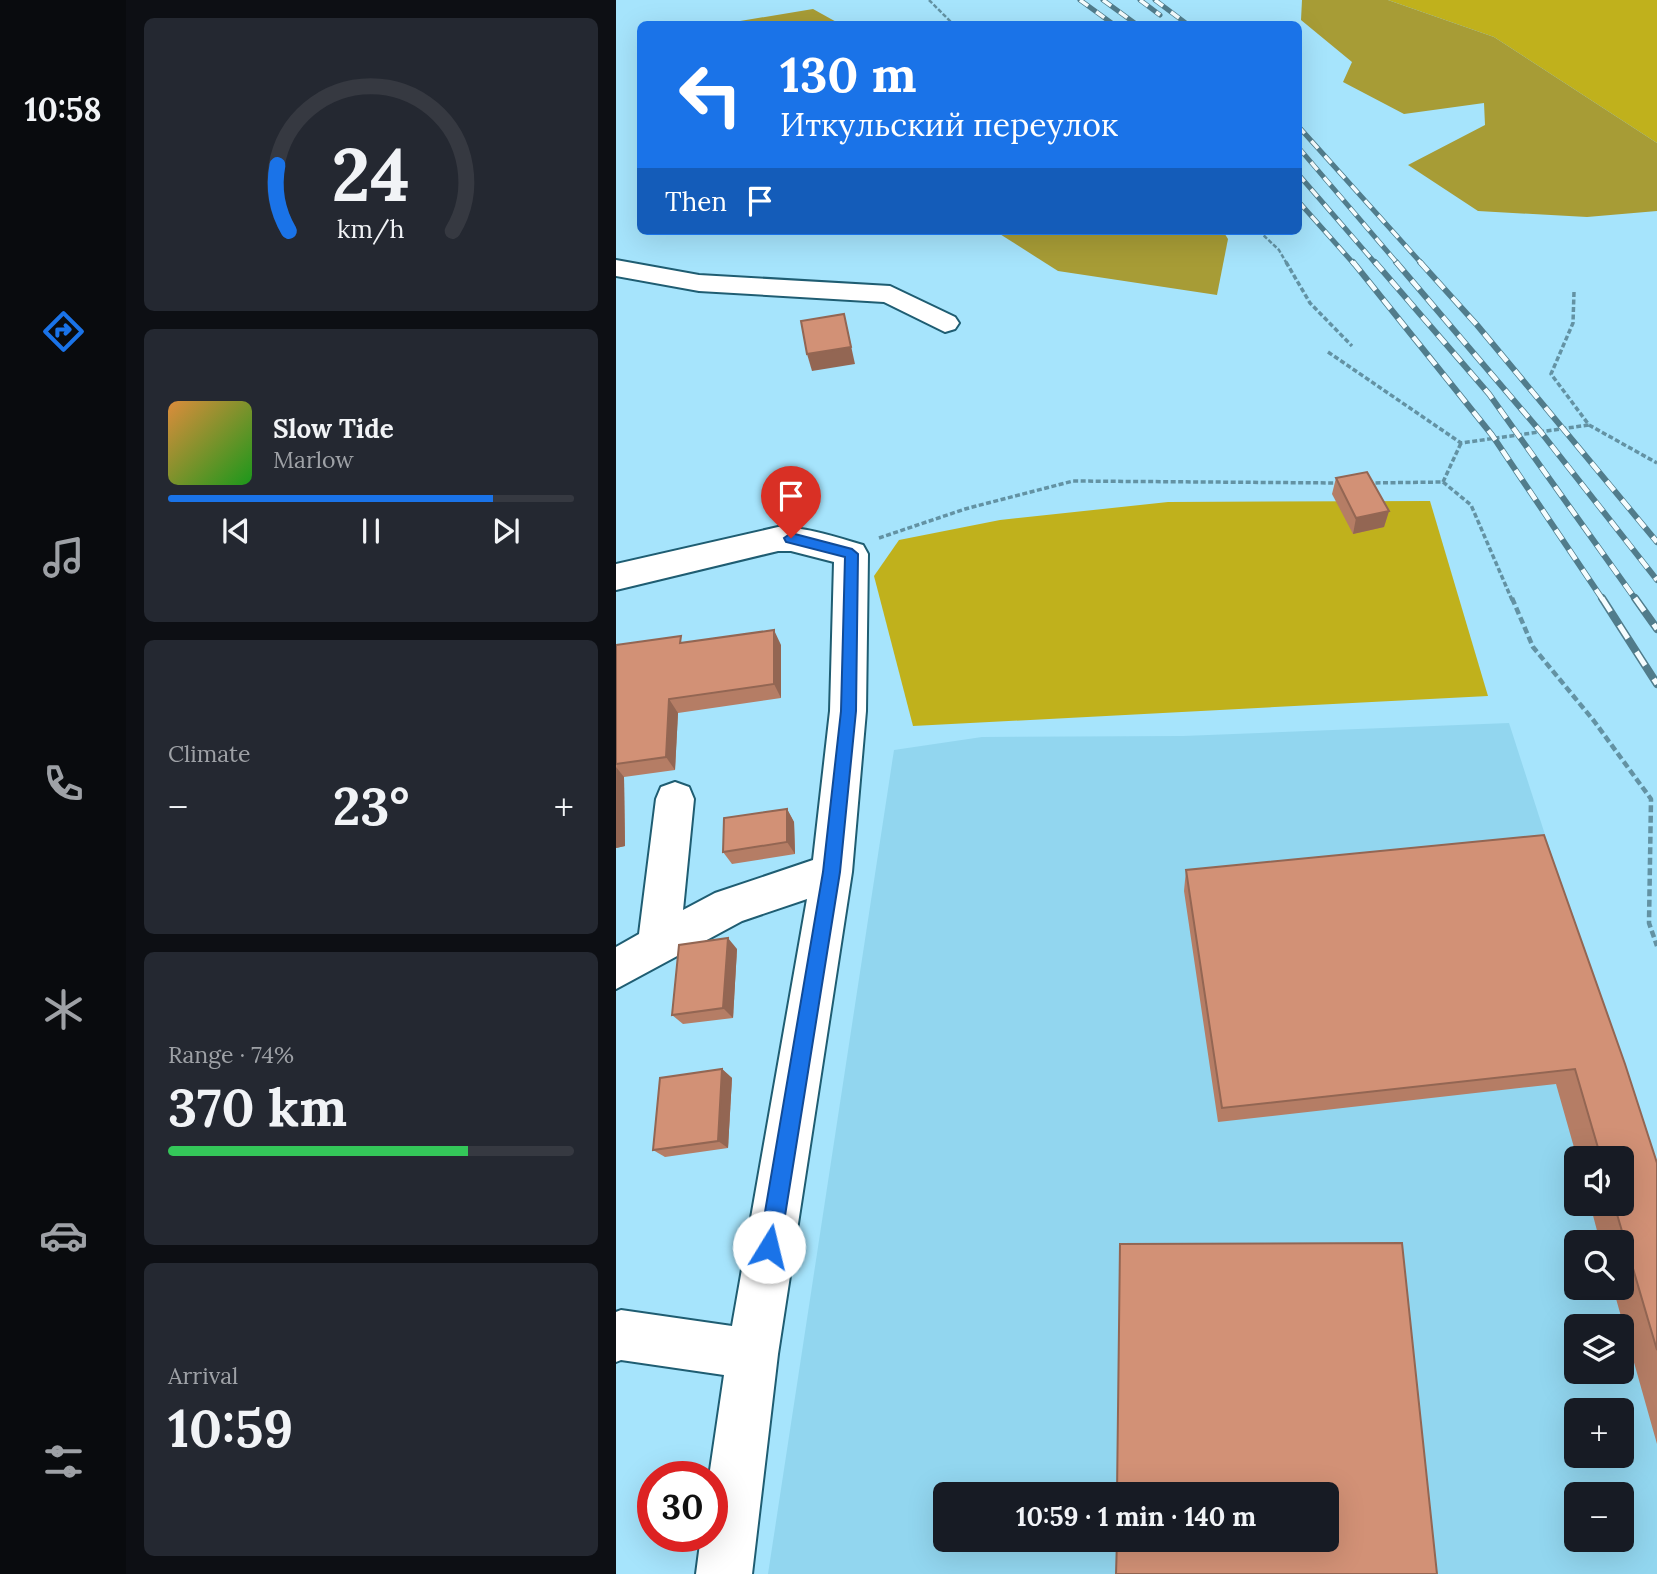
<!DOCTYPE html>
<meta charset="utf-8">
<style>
:root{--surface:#171b24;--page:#242831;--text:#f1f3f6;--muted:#9ea1a6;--line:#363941;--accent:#1a73e8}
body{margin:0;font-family:Lora,serif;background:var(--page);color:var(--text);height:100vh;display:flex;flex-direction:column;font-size:26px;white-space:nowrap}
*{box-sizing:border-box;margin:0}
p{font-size:23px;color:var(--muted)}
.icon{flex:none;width:38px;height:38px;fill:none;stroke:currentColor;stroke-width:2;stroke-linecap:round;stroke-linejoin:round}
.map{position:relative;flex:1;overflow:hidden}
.panel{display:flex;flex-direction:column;gap:18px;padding:18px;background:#0d0f14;width:490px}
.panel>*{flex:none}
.banner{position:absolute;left:21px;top:21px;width:665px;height:214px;border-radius:10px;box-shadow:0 7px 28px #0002;background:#1a73e8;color:#fff;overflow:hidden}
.controls{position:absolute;left:948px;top:1146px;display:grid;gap:14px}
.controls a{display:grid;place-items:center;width:70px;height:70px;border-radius:10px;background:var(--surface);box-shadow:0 7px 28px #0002;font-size:35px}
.speed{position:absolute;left:21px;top:1461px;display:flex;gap:14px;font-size:35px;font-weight:700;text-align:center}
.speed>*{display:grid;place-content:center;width:91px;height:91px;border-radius:50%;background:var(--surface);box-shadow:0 7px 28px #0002;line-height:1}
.speed .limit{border:10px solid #d22;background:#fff;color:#111}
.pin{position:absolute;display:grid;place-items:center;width:60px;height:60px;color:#fff;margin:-72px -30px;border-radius:50% 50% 50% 0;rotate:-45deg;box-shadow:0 0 7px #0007}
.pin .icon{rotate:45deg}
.me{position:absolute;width:77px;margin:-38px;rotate:9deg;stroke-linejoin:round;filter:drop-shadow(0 0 5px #0008)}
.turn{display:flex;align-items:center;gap:24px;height:147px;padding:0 28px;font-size:32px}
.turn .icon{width:91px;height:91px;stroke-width:2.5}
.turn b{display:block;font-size:49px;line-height:60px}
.then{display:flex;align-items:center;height:66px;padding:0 28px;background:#0003;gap:14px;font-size:26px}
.big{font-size:52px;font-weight:800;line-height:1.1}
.panel .tile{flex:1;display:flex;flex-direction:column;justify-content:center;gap:10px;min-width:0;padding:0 24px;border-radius:10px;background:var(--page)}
.panel .dial{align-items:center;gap:0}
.dial svg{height:182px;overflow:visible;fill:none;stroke:var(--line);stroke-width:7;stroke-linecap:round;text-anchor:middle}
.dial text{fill:var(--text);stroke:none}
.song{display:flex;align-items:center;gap:21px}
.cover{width:84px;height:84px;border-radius:10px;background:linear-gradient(135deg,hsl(30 70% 55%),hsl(120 70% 35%))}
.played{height:7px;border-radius:4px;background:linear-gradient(90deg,var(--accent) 80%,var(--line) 80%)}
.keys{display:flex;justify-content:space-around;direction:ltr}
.heat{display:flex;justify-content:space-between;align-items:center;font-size:38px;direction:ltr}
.charge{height:10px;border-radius:5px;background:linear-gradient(90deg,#34c759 74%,var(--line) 0)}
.trip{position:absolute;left:317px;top:1482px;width:406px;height:70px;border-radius:10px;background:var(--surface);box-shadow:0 7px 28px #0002;font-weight:800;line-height:70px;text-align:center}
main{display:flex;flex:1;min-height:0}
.dock{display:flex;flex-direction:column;width:126px;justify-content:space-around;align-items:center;background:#090b0e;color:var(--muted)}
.dock .icon{width:49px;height:49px}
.dock .selected{color:var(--accent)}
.dock b{font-size:32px;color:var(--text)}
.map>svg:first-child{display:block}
.built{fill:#92d6ef;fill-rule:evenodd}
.green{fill:#c0b11c}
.forest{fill:#a79c36}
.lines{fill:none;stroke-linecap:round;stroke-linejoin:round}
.minor-casing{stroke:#1f5d72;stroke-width:4}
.path-far2{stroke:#6392a3;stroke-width:2.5;stroke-dasharray:4.5 2;stroke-linecap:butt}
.path-far1{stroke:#6392a3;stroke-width:3.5;stroke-dasharray:5 2.5;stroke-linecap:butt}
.path{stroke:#6392a3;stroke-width:4.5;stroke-dasharray:7 3.5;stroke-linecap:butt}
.minor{fill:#fff;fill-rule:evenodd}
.rail-far2-casing{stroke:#517c8b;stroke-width:5}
.rail-far1-casing{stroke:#517c8b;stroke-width:6}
.rail-casing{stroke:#517c8b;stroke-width:8}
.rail-far2{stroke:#f4fcfe;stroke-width:3.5;stroke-dasharray:10;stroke-linecap:butt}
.rail-far1{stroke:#f4fcfe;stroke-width:4.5;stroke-dasharray:12;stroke-linecap:butt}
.rail{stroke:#f4fcfe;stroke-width:5;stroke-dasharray:16;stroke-linecap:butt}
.wall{fill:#b57d65}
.shaded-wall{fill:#936653}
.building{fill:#d29176;stroke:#936653;stroke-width:2}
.route{fill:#1a73e8;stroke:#114b97;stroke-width:2}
</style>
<main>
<nav class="dock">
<b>10:58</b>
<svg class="icon selected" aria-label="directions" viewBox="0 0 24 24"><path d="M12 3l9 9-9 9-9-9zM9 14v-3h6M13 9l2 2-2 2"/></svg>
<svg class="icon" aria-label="music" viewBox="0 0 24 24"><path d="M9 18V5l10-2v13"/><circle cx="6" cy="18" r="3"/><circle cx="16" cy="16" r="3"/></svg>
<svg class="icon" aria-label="phone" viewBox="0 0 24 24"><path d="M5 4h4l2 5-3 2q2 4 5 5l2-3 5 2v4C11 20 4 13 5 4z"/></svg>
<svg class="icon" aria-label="climate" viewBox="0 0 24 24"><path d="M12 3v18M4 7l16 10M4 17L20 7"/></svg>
<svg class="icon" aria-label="car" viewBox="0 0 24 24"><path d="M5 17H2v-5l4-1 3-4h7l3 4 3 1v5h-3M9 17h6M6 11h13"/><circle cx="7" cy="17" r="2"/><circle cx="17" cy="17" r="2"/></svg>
<svg class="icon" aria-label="filters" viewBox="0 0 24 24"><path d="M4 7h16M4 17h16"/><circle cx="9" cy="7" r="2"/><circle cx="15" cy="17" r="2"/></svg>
</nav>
<section class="panel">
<div class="tile dial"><svg viewBox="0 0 100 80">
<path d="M14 69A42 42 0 1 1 86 69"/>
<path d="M14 69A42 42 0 0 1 9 40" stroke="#1a73e8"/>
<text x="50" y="56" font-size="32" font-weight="700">24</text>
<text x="50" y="72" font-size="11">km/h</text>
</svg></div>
<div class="tile">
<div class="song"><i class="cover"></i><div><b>Slow Tide</b><p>Marlow</p></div></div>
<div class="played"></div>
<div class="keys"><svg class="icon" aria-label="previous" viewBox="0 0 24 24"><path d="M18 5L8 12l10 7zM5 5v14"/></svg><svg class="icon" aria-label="pause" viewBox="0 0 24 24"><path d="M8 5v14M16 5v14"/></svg><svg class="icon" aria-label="next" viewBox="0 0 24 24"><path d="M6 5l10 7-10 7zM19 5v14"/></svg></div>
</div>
<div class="tile"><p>Climate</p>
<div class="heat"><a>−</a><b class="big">23°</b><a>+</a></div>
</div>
<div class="tile"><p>Range · 74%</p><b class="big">370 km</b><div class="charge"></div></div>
<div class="tile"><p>Arrival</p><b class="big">10:59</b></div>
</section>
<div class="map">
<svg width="1041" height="1574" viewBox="0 0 1041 1574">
<rect width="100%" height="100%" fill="#a6e4fc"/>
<path class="built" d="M893,723L1041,1182V1574H152L278,750L366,737L567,736ZM961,1158H1006V1204H961ZM961,1242H1006V1288H961ZM961,1326H1006V1372H961ZM961,1410H1006V1456H961ZM329,1494H710V1540H329ZM961,1494H1006V1540H961Z"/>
<g class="green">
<polygon points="772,0 1041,0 1041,143 878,37"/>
<polygon points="814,501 872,696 297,726 258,576 283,540 384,520 552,502"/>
</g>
<g class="forest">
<polygon points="686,0 772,0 878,37 1041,143 1041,211 971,217 862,211 792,165 869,125 868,103 788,114 727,82 736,62 685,20"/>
<polygon points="197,9 224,24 117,24 118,22"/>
<polygon points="379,231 607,231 612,239 601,295 442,271"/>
</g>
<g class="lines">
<defs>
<g id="minor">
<polygon points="0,260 83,275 274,286 339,317 343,323 339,329 329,332 268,302 83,291 0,276"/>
<path d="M162,527C190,527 220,537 247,545L252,554L250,711L236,872L162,1354L136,1574H80L85,1536H96V1477H93L108,1375L5,1360L0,1362V1312L5,1310L116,1326L191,899L126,921L0,989V947L23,934L40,799L45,787L59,782L73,787L78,799L67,910L99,893L197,860L214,711L218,562L175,551H162L0,590V564Z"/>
</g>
</defs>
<use href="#minor" class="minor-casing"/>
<g class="path-far2">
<polyline points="313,0 337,24"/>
<polyline points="643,231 663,250 671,264"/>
</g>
<g class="path-far1">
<polyline points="670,262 694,303 736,346"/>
<polyline points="958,292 957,323 935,374 973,425 1041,463"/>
<polyline points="712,352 845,443 973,425"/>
<polyline points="827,482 845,443"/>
<polyline points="752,483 827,482 855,505 896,600"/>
<polyline points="263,538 349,509 457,481 722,483"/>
</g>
<polyline class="path" points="896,598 917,647 978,721 1035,799 1033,923 1041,946"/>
<use href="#minor" class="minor"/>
<defs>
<g id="rail-far2">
<polyline points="464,0 497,24"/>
<polyline points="487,0 520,24"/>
<polyline points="524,0 544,15"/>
<polyline points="539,0 571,24"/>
<polyline points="682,126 806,264"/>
<polyline points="682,147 782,264"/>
<polyline points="682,174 760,264"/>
<polyline points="682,201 738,264"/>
</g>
<g id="rail-far1">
<polyline points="737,262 876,435 987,600"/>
<polyline points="759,262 873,394 1020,600"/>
<polyline points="780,262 924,431 1041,580"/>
<polyline points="804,262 861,325 1041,542"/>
</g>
<g id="rail">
<polyline points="986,598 1041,684"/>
<polyline points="1019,598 1041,629"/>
</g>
</defs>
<use href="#rail-far2" class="rail-far2-casing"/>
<use href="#rail-far1" class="rail-far1-casing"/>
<use href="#rail" class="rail-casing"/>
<use href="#rail-far2" class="rail-far2"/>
<use href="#rail-far1" class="rail-far1"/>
<use href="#rail" class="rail"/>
</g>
<g class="wall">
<polygon points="720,478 773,511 768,527 737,534 716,494"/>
<polygon points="68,642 165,645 165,698 62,713 59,770 8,777 9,846 0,848 0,645"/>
<polygon points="171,809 178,822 179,854 116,864 107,852"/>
<polygon points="928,835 1041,1163 1041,1444 997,1288 1006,1288 1006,1242 984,1242 974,1204 1006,1204 1006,1158 961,1158 940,1084 602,1122 568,891 570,870"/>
<polygon points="121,949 117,1018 67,1024 56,1015"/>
<polygon points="106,1069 116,1078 112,1148 49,1157 37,1150"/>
</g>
<g class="shaded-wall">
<polygon points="228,314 239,364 196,371 191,354"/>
<polygon points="773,511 768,527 737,534 740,518"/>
<polygon points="158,630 165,645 165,698 158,684"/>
<polygon points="53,699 62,713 59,770 50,757"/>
<polygon points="0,767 8,777 9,846 0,848"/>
<polygon points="171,809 178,822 179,854 171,842"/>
<polygon points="112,938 121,949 117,1018 107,1008"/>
<polygon points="106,1069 116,1078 112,1148 102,1141"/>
</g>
<g class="building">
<polygon points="228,314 235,347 191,354 185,321"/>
<polygon points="751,472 773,511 740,518 720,478"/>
<polygon points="158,630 158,684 53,699 50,757 0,764 0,645 65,636 64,643"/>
<polygon points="171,809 171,842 107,852 108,818"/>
<polygon points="928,835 1009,1064 1041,1163 1041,1350 998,1204 1006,1204 1006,1158 985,1158 959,1069 606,1108 570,870"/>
<polygon points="112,938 107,1008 56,1015 63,945"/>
<polygon points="106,1069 102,1141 37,1150 44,1078"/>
<polygon points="786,1243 821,1574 500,1574 501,1540 710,1540 710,1494 501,1494 504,1244"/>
</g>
<polygon class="route" points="175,533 236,549 242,554 240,711 224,872 164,1247 161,1254 153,1257 146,1254 143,1247 207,872 225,711 229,557 170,542 168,538"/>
</svg>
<div class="controls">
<a><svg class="icon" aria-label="sound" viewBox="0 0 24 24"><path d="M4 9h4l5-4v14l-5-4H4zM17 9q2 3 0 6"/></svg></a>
<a><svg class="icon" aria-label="search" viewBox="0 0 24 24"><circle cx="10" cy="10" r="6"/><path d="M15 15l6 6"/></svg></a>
<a><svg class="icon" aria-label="layers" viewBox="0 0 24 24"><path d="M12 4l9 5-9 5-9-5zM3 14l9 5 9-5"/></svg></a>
<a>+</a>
<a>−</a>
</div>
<div class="speed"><div class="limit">30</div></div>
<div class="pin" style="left:175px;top:538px;background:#d93025"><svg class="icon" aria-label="arrive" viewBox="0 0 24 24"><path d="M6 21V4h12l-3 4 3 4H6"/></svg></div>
<svg class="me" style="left:153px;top:1247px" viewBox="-20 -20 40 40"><circle r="19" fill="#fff"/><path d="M0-13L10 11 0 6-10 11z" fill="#1a73e8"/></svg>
<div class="trip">10:59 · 1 min · 140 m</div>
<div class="banner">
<div class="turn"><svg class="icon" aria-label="left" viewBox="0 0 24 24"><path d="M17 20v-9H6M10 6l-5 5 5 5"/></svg><div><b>130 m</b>Иткульский переулок</div></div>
<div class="then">Then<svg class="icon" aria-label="arrive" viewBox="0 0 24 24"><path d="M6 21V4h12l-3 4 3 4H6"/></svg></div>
</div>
</div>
</main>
